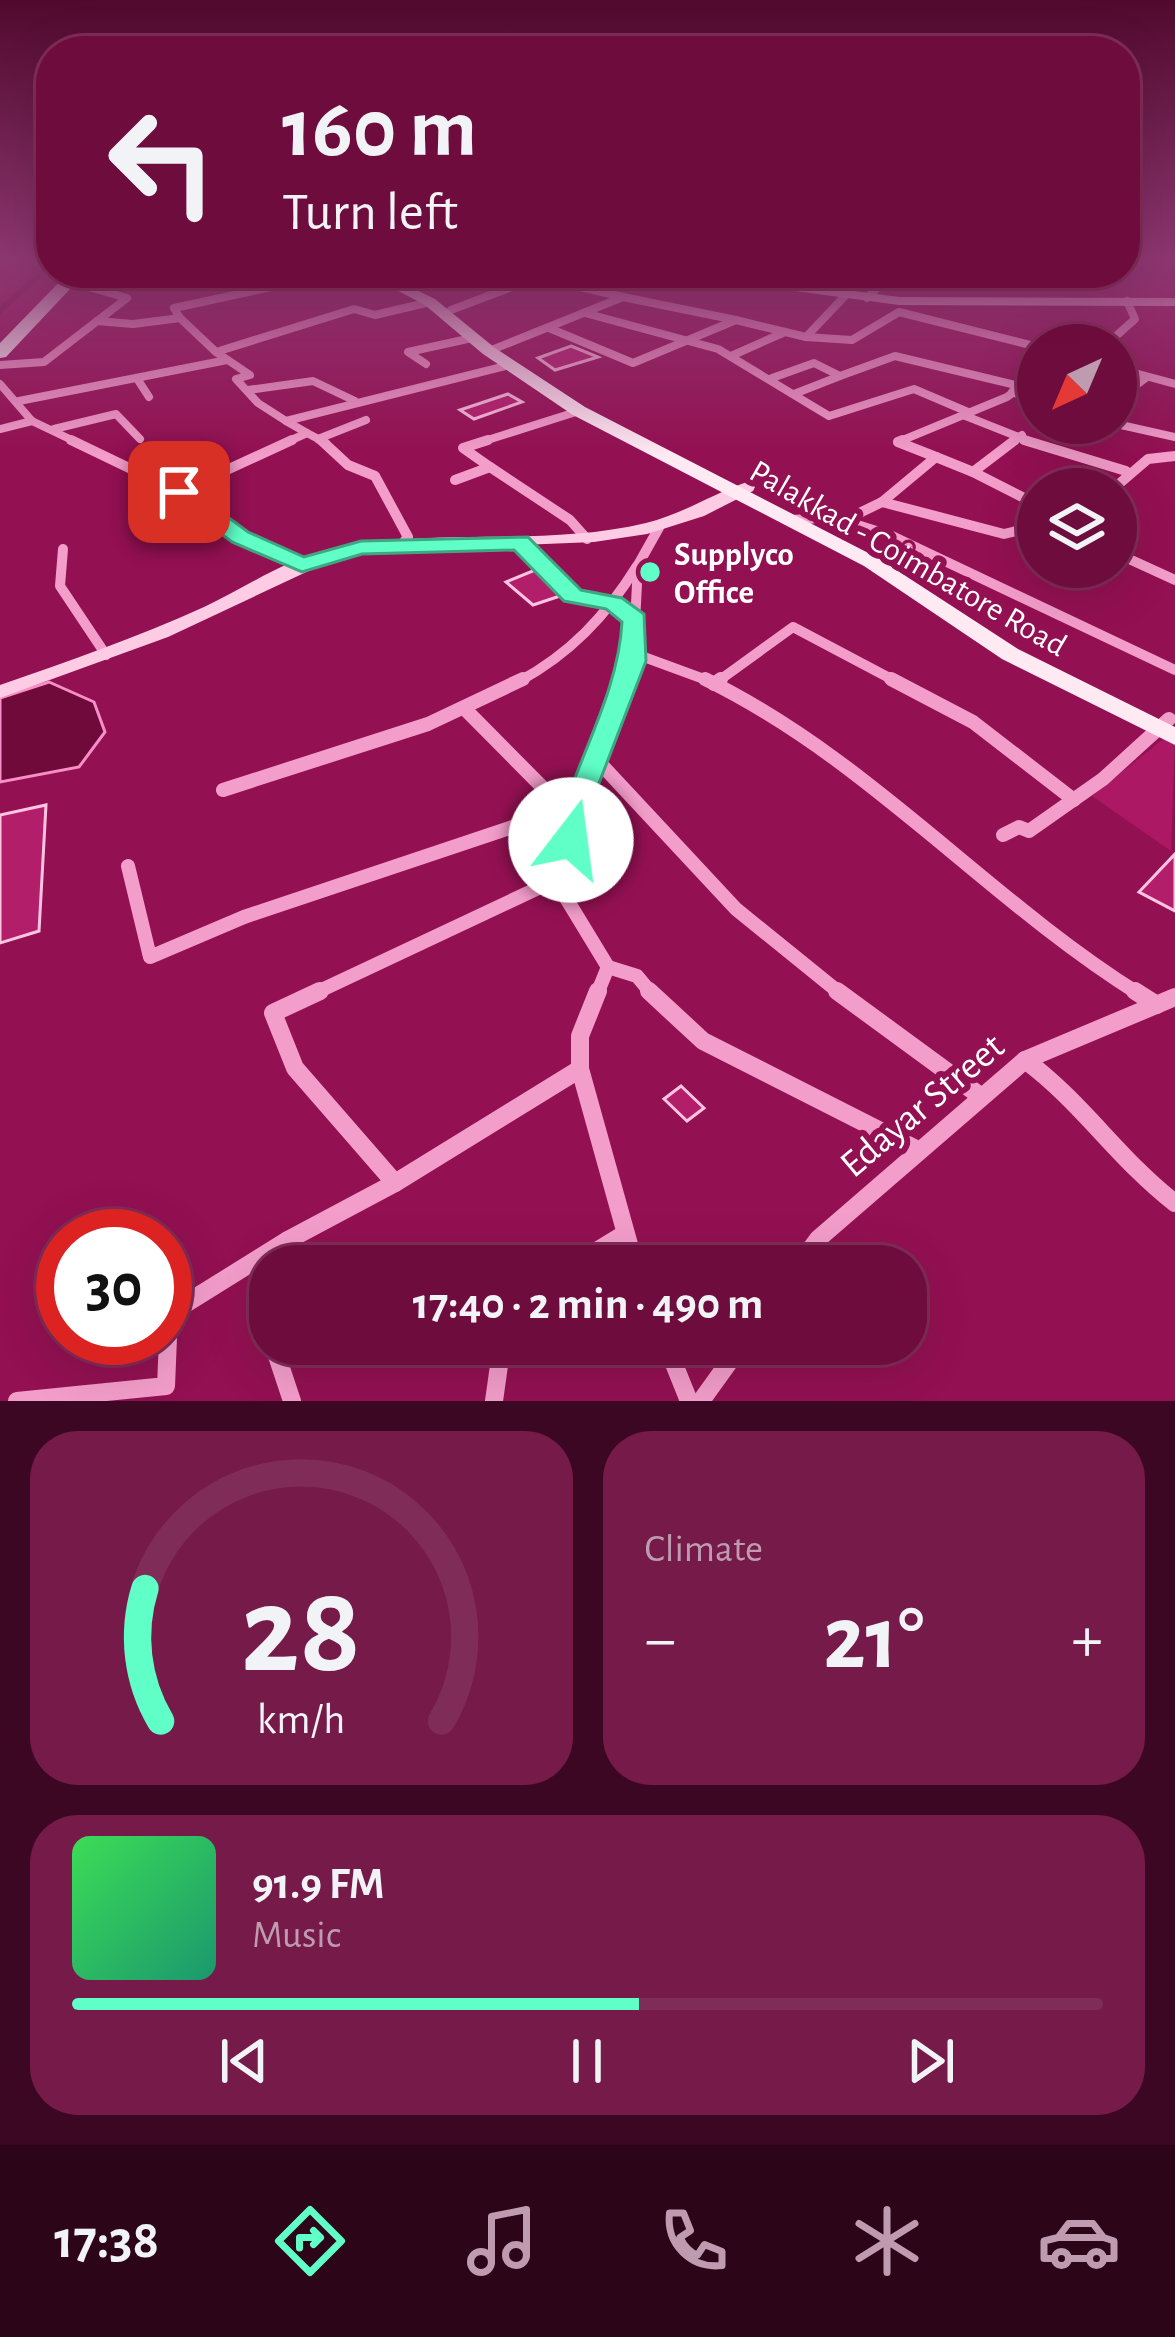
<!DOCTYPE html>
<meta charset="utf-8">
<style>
:root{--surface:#6e0c3e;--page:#761a49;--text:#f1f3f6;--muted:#bf9bb0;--line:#802c58;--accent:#5fffc7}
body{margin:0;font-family:"Alegreya Sans",sans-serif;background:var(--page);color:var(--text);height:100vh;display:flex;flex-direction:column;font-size:45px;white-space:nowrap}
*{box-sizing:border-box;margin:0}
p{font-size:39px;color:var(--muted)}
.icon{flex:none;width:66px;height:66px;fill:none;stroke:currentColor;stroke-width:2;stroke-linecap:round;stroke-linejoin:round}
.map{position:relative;height:1401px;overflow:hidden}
.drawer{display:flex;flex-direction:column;gap:30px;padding:30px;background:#3c0722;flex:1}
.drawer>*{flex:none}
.guide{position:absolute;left:36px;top:36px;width:1104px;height:252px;border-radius:48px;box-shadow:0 12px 48px #0002,0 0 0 3px var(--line);background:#6e0c3e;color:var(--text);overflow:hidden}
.needle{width:78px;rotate:224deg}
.tools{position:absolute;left:1017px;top:324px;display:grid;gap:24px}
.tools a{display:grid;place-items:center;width:120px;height:120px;border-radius:50%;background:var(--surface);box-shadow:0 12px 48px #0002,0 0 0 3px var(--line);font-size:60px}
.speed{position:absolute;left:36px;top:1209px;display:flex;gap:24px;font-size:60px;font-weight:700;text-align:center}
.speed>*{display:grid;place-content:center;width:156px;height:156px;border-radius:50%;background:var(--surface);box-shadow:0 12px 48px #0002,0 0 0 3px var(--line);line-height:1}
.speed .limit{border:18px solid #d22;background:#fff;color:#111}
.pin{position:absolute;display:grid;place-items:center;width:102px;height:102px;color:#fff;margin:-51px;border-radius:24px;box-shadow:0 6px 18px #0006}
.me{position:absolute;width:132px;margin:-66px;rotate:15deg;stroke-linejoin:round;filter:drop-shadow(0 0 9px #0008)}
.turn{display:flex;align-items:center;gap:42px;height:252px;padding:0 48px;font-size:54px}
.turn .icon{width:156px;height:156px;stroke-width:2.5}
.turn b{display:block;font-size:84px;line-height:102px}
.big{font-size:90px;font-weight:700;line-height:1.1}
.drawer .tile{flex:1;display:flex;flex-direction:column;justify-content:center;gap:18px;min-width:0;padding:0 42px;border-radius:48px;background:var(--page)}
.drawer .dial{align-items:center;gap:0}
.dial svg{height:312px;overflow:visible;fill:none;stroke:var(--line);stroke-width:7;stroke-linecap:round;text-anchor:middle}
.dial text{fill:var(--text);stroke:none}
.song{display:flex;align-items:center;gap:36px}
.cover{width:144px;height:144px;border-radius:18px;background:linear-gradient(135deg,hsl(130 70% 55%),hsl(160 70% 35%))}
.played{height:12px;border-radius:6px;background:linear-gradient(90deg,var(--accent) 55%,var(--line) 55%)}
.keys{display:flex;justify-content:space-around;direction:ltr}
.heat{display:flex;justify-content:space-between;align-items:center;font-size:66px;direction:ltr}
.drawer .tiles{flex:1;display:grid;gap:30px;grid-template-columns:1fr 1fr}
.tile:last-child{grid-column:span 2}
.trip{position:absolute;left:249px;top:1245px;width:678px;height:120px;border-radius:48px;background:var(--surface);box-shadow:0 12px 48px #0002,0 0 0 3px var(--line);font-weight:700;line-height:120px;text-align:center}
.dock{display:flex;height:192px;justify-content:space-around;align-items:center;background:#2c0519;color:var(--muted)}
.dock .icon{width:84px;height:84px}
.dock .active{color:var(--accent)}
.dock b{font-size:54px;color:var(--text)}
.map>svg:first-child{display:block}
.green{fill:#ad1865}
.water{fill:#6f0a3b;stroke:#f78ec6;stroke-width:3}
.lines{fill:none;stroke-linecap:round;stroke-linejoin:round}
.canal{fill:#6f0a3b;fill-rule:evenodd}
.building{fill:#b31e6a;stroke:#fec5e2;stroke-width:3}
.street-far3{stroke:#f39dca;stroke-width:8}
.street-far2{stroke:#f39dca;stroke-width:10}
.street-far1{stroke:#f39dca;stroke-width:14}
.street{stroke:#f39dca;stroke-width:18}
.secondary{fill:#fdcce4;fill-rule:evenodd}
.primary{fill:#ffe9f3;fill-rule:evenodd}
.highway{fill:#fff;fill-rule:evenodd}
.route{fill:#5fffc7;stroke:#3ea681;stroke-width:3}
.poi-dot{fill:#5fffc7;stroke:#931052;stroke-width:4.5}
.labels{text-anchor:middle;stroke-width:12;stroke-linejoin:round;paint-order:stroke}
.poi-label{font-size:33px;font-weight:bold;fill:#fff;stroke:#931052;text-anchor:start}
.street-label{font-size:33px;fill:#fff;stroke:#931052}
.near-street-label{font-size:39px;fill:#fff;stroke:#931052}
</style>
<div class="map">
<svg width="1175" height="1401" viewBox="0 0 1175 1401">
<rect width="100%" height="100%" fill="#931052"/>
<polygon class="green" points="1167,736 1175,739 1171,851 1092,796"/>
<polygon class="water" points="49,682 94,702 105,732 79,767 0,782 0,698"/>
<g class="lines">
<polygon class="canal" points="51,261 51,269 0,314 0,306"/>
</g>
<g class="building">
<polygon points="571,346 598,357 555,370 538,358"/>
<polygon points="508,394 522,402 474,419 460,410"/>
<polygon points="535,570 560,596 533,605 506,582"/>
<polygon points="46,805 39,931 0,943 0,815"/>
<polygon points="1175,854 1175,911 1139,892"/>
<polygon points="681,1086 704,1108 687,1121 664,1099"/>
</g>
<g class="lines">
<g class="street-far3">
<polyline points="867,273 888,279"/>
<polyline points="867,298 885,280 904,273"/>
<polyline points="451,310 538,277 623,297 489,351"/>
<polyline points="585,313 718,349 829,416 914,389 968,412"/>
<polyline points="180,318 174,308 299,281 293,273"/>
<polyline points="736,320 806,337 852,340 899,312 1038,347"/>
<polyline points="97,321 133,324 180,318 216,352"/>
<polyline points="549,328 633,363 736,320 623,297"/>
<polyline points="806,337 844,297"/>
<polyline points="1106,345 1135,319 1127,301"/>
<polyline points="731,356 785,332"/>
<polyline points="426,364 408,352 472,338"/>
<polyline points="0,365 44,362 127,298 68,281"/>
<polyline points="1116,368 1175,384"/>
<polyline points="772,378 814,363 840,376 895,356 1020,386"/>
<polyline points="138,380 149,397"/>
<polyline points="0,384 32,421 78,443"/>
<polyline points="248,390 313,381 355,401"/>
<polyline points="1012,392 1038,402"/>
<polyline points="794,394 840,376"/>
<polyline points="1116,400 1147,377"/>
<polyline points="19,401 227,360"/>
<polyline points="963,415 1034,443"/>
<polyline points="286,421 258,403 236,379 250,375 216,352 354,309 375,315 430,302"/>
<polyline points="1112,423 1175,437"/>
<polyline points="0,429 32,421"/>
<polyline points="54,429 116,414 140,439"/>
<polyline points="307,433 286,421 510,365"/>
<polyline points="318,439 366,420"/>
<polyline points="898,442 1007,397 1038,374"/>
<polyline points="285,443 307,433 326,443"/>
<polyline points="478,443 579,411"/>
<polyline points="1011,443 1022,435"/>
</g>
<g class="street-far2">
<polyline points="71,440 179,492"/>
<polyline points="292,440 179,492 240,537 302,565"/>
<polyline points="321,440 348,465 375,476 408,537 402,544"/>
<polyline points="1024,440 1126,471"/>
<polyline points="898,442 903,440"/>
<polyline points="898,442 936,457"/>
<polyline points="490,467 570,520 587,539"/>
<polyline points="973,472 1038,505"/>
<polyline points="455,480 490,467 463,448 488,440"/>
<polyline points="1113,489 1148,459 1175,456"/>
<polyline points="882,502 936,457 973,472 1015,440"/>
<polyline points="793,520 832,517 892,536 1175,670"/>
<polyline points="845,520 882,502 1004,534 1038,526"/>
<polyline points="520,542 573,595 613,603 635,619"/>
<polyline points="63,549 60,586 106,655"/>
<polyline points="1116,553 1175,580"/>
<polyline points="633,653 712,682"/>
<path d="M518,682C570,654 606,616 637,566"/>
<polyline points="626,682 633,661 638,565 661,524"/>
<polyline points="717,682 793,627 897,682"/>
</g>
<g class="street-far1">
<path d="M705,679C869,759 987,899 1139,994"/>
<polyline points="891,679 973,722 1074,800"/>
<polyline points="714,684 721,679"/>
<polyline points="464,708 565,810"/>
<polyline points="598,761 736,909 841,994"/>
<polyline points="223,790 428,724 523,679"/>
<polyline points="1003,835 1019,827 1029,831 1103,779 1169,719"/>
<polyline points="128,866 150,957 244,917 578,805"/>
<polyline points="608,967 637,976 652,994"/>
<polyline points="313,994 564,876"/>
<polyline points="597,994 608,967 563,893 581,791 598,761 627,679"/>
</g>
<g class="street">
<polyline points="320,991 273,1013 295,1068 395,1183 580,1069"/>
<polyline points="598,991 580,1036 580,1069 635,1266"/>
<polyline points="649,991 703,1041 918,1150"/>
<polyline points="837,991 979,1095"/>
<polyline points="1135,991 1157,1005"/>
<path d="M1025,1060C1082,1102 1119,1160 1175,1203"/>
<polyline points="283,1266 288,1240"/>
<polyline points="572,1266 623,1235"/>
<polyline points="798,1266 818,1239 1025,1060 1175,997"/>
<polyline points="273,1344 292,1401"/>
<polyline points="666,1344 689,1401"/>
<polyline points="17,1401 166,1386 169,1314 288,1240 395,1183"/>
<polyline points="494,1401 502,1344"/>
<polyline points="701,1401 742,1344"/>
</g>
<g class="secondary">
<polygon points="686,273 719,273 899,297 1175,298 1175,306 899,305 692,277"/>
<path d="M747,482L755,487L753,491L704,516L647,534L594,542L380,551L332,560L168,637L0,698V685C69,661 138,637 204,607C245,588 284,560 328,550C433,526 542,548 646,523C683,514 712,494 747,482Z"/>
</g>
<polygon class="primary" points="364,273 382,273 435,299 495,348 585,407 878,558 1018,649 1175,727 1175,745 1002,659 864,566 573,415 483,354 425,305"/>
<polygon class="highway" points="68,273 85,273 6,357 0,358 0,343"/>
</g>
<linearGradient id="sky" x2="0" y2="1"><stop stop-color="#51092d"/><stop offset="0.57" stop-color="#8d3771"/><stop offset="1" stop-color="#8d3771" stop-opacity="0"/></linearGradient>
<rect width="1175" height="455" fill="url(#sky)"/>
<path class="route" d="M171,487H187L248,532L304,557L361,541L528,537L581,590L622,598L644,614L646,661L596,791L582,848H560L555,840C572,766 618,698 622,622L606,609L564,601L514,550L362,554L302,572L232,542L171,496Z"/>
<circle class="poi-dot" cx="650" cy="572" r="12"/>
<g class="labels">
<g class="poi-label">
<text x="674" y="565">Supplyco<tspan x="674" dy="38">Office</tspan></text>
</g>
<g class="street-label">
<text transform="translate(909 557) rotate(30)" y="12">Palakkad - Coimbatore Road</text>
</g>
<g class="near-street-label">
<text transform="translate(921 1104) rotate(-40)" y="14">Edayar Street</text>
</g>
</g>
</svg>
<div class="tools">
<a><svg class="needle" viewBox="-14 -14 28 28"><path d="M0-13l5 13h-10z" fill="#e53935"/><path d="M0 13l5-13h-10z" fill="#bf9bb0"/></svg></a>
<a><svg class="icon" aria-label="layers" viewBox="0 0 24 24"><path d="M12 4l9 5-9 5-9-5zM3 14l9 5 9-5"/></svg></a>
</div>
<div class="speed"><div class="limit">30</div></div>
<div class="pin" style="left:179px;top:492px;background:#d93025"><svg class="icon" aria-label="arrive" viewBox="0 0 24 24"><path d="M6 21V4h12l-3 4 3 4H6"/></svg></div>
<svg class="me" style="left:571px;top:840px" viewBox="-20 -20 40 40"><circle r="19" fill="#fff"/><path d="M0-13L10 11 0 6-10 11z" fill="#5fffc7"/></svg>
<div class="trip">17:40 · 2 min · 490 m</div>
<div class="guide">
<div class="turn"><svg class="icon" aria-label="left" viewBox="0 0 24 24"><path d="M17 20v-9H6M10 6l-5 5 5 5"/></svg><div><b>160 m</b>Turn left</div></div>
</div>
</div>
<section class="drawer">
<div class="tiles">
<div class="tile dial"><svg viewBox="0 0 100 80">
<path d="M14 69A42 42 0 1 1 86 69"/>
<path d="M14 69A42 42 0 0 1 10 35" stroke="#5fffc7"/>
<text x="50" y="56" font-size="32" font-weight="700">28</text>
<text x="50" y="72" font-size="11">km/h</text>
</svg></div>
<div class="tile"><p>Climate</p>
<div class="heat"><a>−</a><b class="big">21°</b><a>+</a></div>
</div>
<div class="tile">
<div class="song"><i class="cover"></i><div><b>91.9 FM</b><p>Music</p></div></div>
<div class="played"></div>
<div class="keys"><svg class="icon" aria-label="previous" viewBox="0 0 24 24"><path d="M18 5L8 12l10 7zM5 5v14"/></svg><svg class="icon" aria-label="pause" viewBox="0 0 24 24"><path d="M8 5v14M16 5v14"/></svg><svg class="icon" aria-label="next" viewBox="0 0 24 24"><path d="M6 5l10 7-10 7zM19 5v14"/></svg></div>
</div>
</div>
</section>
<nav class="dock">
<b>17:38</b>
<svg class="icon active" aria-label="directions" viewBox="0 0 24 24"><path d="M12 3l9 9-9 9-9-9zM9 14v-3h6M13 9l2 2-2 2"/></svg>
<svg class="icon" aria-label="music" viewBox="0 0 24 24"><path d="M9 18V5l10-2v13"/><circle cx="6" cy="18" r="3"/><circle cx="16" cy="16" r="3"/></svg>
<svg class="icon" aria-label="phone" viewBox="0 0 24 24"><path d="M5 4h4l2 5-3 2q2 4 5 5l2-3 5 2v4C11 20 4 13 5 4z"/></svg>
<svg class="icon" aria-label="climate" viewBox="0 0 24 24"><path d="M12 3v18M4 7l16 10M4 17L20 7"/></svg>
<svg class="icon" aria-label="car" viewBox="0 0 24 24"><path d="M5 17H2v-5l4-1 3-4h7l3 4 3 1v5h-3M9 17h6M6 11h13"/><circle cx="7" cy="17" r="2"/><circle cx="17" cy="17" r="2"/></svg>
</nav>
